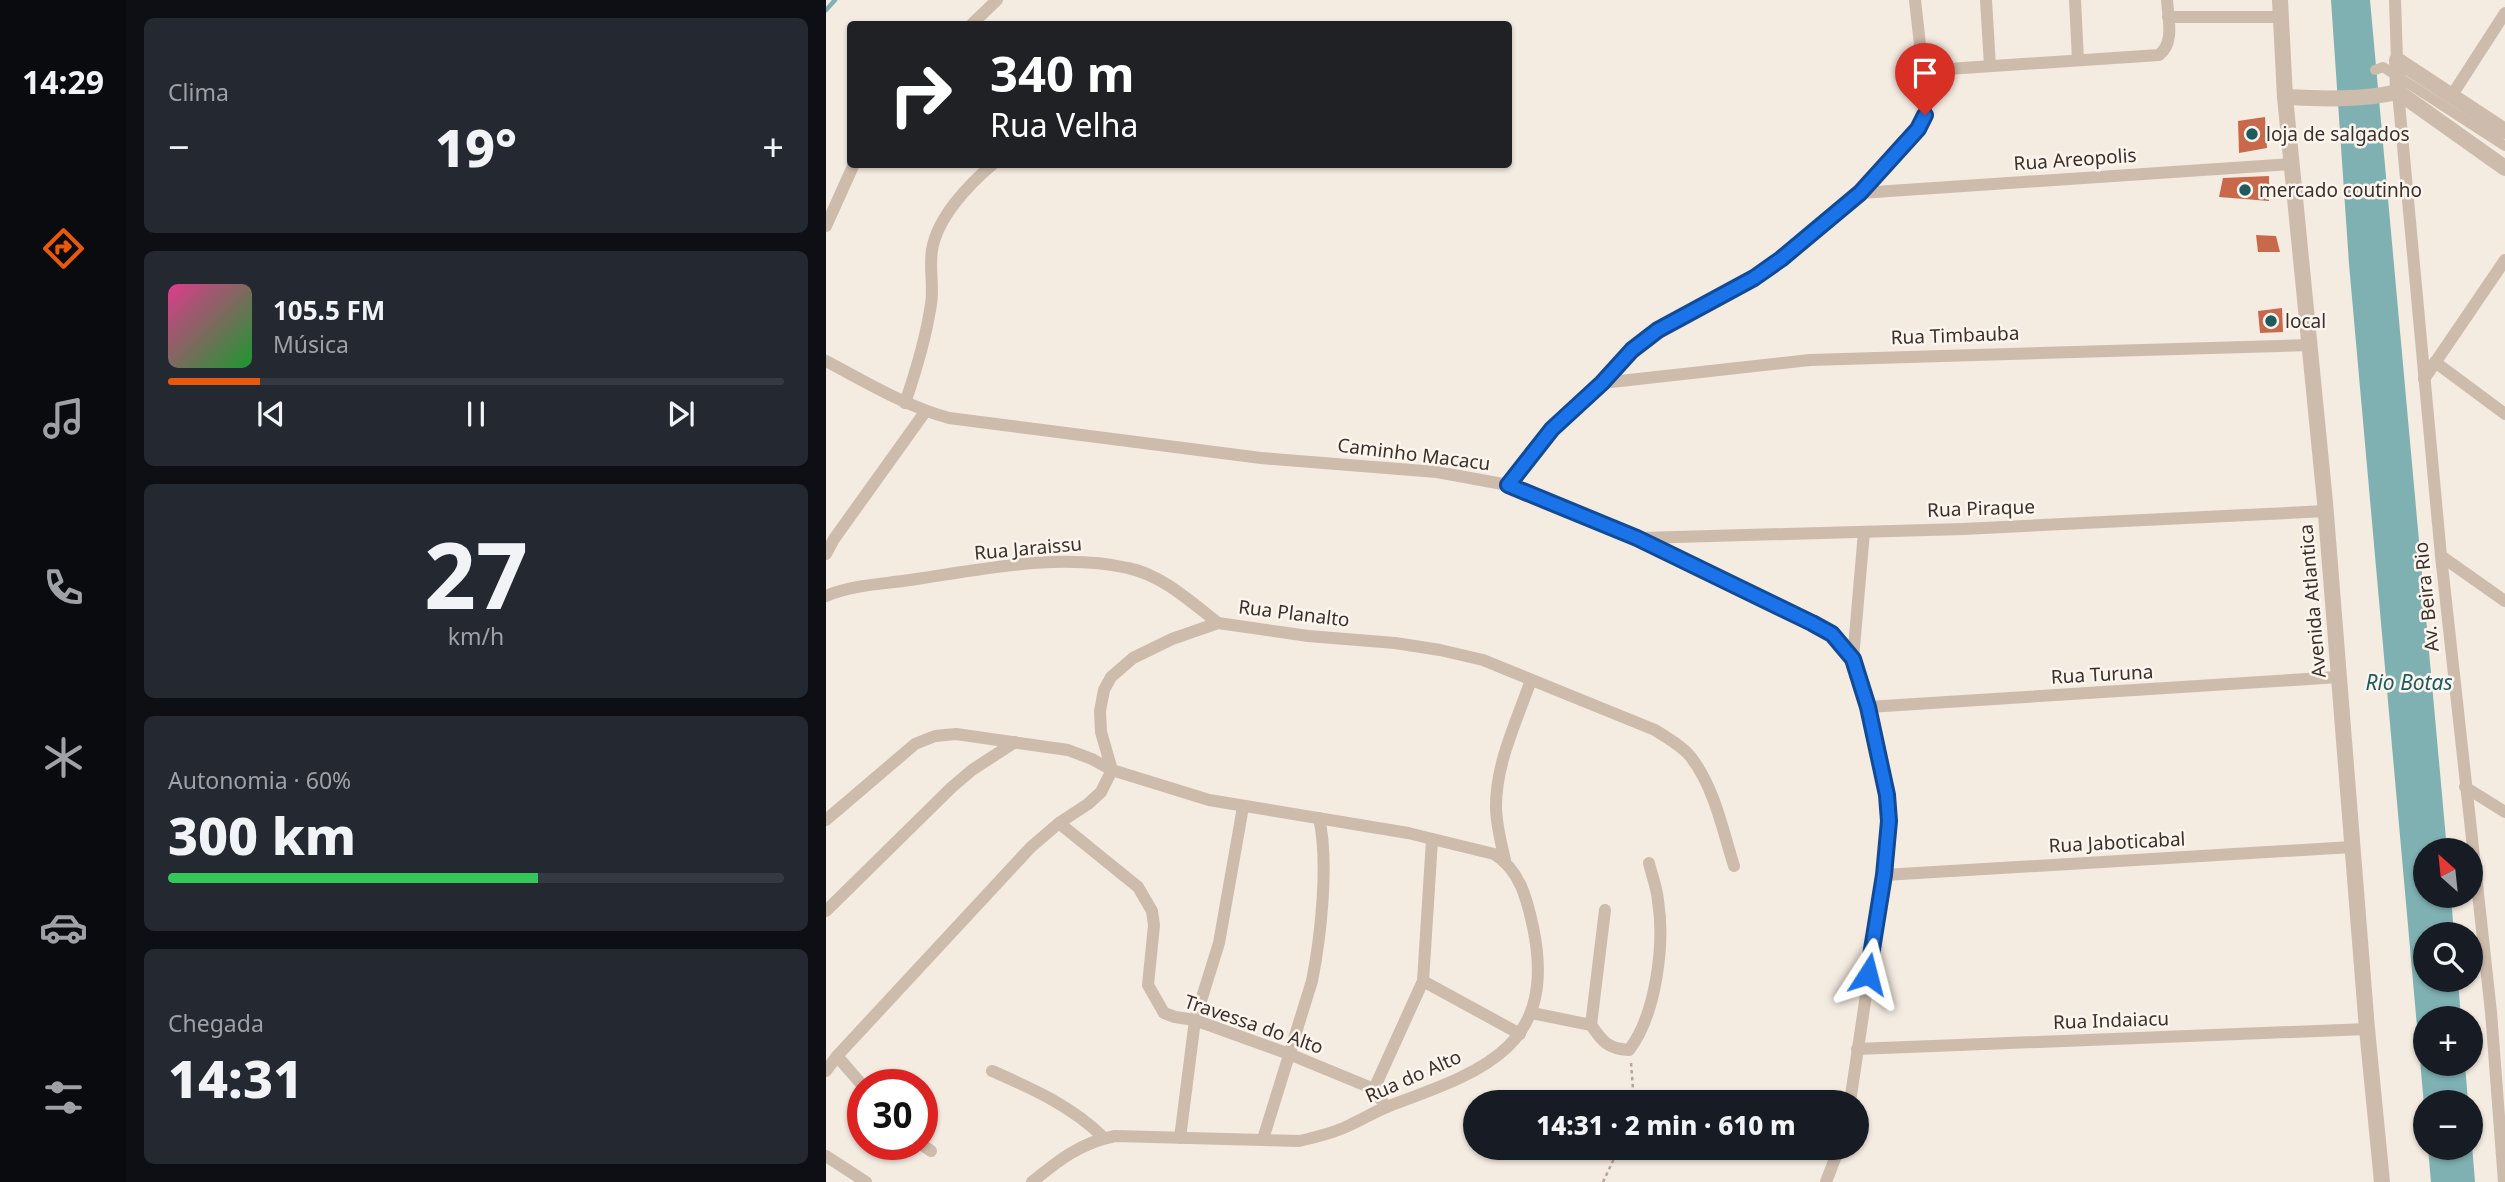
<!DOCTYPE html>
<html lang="pt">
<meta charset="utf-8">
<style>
:root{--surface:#171b24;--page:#242831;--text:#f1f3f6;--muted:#9ea1a6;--line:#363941;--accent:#ea580c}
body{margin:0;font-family:"Noto Sans",sans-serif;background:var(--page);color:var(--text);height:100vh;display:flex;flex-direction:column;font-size:26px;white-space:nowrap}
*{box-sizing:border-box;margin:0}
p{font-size:23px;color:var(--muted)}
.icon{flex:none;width:38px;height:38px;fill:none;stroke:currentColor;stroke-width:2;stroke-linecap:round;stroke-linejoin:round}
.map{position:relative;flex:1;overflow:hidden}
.panel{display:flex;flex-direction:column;gap:18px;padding:18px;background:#0d0f14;width:700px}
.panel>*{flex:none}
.top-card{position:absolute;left:21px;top:21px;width:665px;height:147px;border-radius:7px;box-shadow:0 2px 5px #0004;background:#202124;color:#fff;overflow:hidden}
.needle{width:46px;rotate:333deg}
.controls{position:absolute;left:1587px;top:838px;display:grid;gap:14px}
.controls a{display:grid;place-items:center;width:70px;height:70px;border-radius:50%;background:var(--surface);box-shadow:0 2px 5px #0004;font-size:35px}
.speed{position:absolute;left:21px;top:1069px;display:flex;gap:14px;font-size:35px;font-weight:700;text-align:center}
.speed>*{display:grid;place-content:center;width:91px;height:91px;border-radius:50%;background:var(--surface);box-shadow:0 2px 5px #0004;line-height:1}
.speed .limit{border:10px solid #d22;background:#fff;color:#111}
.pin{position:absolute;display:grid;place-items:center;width:60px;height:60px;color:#fff;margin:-72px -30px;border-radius:50% 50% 50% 0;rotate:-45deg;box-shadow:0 0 7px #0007}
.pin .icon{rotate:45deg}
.me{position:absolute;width:77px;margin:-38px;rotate:9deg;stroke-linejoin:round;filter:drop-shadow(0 0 5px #0008)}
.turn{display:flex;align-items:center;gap:24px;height:147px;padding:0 28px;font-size:32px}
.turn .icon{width:91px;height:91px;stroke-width:2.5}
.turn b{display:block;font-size:49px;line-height:60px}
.big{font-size:52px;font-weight:800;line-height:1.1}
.panel .widget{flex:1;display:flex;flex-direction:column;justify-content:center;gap:10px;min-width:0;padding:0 24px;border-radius:10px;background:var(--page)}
.panel .dial{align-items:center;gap:0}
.dial b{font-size:91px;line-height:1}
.song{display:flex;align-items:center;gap:21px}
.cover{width:84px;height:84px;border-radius:10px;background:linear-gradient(135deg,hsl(330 70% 55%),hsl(130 70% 35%))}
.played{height:7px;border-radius:4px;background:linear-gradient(90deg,var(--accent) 15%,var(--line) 15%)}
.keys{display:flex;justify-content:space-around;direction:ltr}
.heat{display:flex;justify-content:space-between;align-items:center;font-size:38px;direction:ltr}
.charge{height:10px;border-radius:5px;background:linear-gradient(90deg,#34c759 60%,var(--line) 0)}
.trip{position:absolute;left:637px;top:1090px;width:406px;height:70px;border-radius:35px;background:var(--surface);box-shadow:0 2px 5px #0004;font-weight:800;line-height:70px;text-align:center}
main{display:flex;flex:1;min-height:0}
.menu{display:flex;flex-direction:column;width:126px;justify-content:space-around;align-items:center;background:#090b0e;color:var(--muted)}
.menu .icon{width:49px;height:49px}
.menu .active{color:var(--accent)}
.menu b{font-size:32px;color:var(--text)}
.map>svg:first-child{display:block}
.water{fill:#7fb0b2}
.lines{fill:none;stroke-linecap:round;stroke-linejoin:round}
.stream{stroke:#7fb0b2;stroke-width:4.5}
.building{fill:#c8694b}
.path{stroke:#b9a596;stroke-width:2.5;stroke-dasharray:3.5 3.5;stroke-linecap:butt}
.pedestrian{stroke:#cdbbac;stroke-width:10}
.minor{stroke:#cdbbac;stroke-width:12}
.tertiary{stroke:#cdbbac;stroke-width:16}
.route-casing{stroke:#114b97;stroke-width:18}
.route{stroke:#1a73e8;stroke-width:12}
.poi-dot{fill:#1f5a5e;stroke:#fbf5ee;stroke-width:2.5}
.labels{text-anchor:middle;stroke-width:5;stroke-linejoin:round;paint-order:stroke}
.poi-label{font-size:19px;fill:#3b302b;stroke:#fbf5ee;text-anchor:start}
.street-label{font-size:19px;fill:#3b302b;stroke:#fbf5ee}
.water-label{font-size:21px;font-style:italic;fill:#1f5a5e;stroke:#fbf5ee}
</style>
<main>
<nav class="menu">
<b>14:29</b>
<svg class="icon active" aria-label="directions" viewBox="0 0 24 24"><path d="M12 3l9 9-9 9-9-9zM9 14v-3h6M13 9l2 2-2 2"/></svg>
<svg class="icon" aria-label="music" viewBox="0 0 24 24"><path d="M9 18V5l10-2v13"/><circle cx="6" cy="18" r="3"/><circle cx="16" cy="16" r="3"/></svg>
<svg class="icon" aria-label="phone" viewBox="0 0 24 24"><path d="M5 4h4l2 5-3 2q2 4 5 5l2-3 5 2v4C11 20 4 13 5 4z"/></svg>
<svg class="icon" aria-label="climate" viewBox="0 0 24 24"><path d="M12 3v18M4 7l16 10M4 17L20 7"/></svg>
<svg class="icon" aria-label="car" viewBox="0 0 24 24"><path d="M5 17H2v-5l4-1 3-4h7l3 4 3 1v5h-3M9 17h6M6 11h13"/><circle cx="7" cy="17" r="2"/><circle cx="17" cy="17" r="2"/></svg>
<svg class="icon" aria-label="filters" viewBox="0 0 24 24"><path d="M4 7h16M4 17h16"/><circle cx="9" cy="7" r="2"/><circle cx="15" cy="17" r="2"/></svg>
</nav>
<section class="panel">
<div class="widget"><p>Clima</p>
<div class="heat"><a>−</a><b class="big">19°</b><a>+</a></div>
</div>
<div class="widget">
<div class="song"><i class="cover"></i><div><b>105.5 FM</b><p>Música</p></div></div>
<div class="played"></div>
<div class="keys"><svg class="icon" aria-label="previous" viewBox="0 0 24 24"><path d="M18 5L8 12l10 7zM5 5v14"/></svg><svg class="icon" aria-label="pause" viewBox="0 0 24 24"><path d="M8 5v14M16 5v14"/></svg><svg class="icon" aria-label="next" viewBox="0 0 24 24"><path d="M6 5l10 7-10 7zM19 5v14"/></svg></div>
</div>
<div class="widget dial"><b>27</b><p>km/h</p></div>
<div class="widget"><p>Autonomia · 60%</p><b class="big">300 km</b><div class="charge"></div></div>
<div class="widget"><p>Chegada</p><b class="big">14:31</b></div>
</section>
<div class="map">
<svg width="1679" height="1182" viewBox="0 0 1679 1182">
<rect width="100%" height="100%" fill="#f4ebe1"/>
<g class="water">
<polygon points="1505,0 1544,0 1621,850 1600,850 1600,896 1625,896 1628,934 1600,934 1600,980 1632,980 1635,1018 1600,1018 1600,1064 1639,1064 1642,1102 1600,1102 1599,1116 1523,264"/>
<polygon points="1645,1133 1649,1182 1605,1182 1602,1148 1645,1148"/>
</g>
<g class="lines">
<polyline class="stream" points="0,10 9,0"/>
</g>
<g class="building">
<polygon points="1439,117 1441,148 1413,153 1412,121"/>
<polygon points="1443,176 1443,201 1393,197 1397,178"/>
<polygon points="1430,235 1450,236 1454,252 1432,252"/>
<polygon points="1456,308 1457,332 1434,333 1432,311"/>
</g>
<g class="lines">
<g class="path">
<polyline points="805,1063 808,1102"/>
<polyline points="777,1182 793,1148"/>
</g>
<polyline class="pedestrian" points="1549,70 1557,67 1679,146"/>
<g class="minor">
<polyline points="1160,0 1164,66"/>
<polyline points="1249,0 1252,60"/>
<polyline points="1569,0 1571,60"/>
<polyline points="1342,17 1456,17"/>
<polyline points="146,24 171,0"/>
<path d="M1122,69L1333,55C1349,43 1342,18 1341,0"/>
<polyline points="1572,92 1615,556 1665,1012 1678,1182"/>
<polyline points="1626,95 1679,13"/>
<polyline points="1034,193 1466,164"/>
<polyline points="0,226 28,164"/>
<path d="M0,361C40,382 79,406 123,418L435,458L611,472L682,485L811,538L986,623L1006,634L1027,659L1042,707L1061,795L1063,821L1058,875L1024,1102"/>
<polyline points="1609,362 1679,414"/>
<polyline points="1598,379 1679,260"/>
<polyline points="776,383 984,360 1483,345"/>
<path d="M79,403C90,371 100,338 105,304C108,287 103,268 106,250C111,218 142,185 167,164"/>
<polyline points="682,485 726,429 776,383 806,350 832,329 928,278 955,259 1034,193 1092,129 1099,115 1100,98 1089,0"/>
<polyline points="815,538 1137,529 1500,511"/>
<polyline points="0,554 8,539 99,412"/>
<polyline points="1615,556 1679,601"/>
<path d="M0,596C25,585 57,584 84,580C153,570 233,552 302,568C336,575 365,602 392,623"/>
<polyline points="1027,659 1038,532"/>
<polyline points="1042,707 1513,677"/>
<polyline points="1639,787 1679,812"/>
<path d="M0,820L89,744L109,736L130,734L242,750L266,759L286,770L383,800L582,833L668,854C694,870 701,899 707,927C732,1047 658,1071 563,1106C550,1111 537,1119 524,1125C508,1133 491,1137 473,1141L289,1136C254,1143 233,1160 206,1182"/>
<polyline points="233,823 312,887 326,911 328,925 322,985 338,1013 349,1017 369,1020 463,1054 548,1089 560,1107"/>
<path d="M679,860C675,843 670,824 670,806C670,763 691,720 705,680"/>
<polyline points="1058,875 1526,847"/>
<polyline points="0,911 126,787 146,770 189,742"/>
<polyline points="597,981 694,1034"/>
<path d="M706,1013L765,1025C776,1041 782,1049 803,1050C830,1015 839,944 832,901C831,888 826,876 823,863"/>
<polyline points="765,1025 779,910"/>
<polyline points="1031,1049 1541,1029"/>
<polyline points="11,1056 37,1086"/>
<path d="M0,1071L11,1056L205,847L233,823L262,804L275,792L286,770L275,732L274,711L278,690L285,677L307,658L346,639L392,623L482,636L569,643L614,650L657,660L829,730C841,738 855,745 864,756C888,786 897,831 908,866"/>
<path d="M166,1071C207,1089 246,1106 278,1138"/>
<polyline points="548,1089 597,981 606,840"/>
<polyline points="354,1138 369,1020 393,943 417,807"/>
<path d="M437,1139L486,981C495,936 503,862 493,818"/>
<polyline points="95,1144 105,1151"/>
<polyline points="0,1156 40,1182"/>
<polyline points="1000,1182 1013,1148"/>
</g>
<g class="tertiary">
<polyline points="1454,0 1459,97 1499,502 1541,1029 1556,1182"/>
<polyline points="1572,92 1571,60 1679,131"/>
<polyline points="1572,92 1679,168"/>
<path d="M1459,97C1497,99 1535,100 1572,92"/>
</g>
</g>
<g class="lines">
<defs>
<polyline id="route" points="1042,974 1058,875 1063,821 1061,795 1042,707 1027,659 1006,634 986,623 811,538 682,485 726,429 776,383 806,350 832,330 928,278 955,259 1034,193 1092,129 1099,115"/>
</defs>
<use href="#route" class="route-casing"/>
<use href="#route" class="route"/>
</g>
<g class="poi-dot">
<circle cx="1426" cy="134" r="7"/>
<circle cx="1419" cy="190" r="7"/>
<circle cx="1445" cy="321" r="7"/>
</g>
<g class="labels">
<g class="poi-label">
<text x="1440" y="141">loja de salgados</text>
<text x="1433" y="197">mercado coutinho</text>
<text x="1459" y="328">local</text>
</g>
<g class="street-label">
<text transform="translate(1249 159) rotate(-4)" y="7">Rua Areopolis</text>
<text transform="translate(1129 335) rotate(-2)" y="7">Rua Timbauba</text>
<text transform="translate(588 454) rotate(7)" y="7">Caminho Macacu</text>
<text transform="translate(1155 508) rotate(-2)" y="7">Rua Piraque</text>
<text transform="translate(202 548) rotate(-5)" y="7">Rua Jaraissu</text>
<text transform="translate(1600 597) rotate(-96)" y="7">Av. Beira Rio</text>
<text transform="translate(1486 601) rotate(-95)" y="7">Avenida Atlantica</text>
<text transform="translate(468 613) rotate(7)" y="7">Rua Planalto</text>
<text transform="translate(1276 674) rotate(-3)" y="7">Rua Turuna</text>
<text transform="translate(1291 842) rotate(-3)" y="7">Rua Jaboticabal</text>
<text transform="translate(1285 1020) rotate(-2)" y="7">Rua Indaiacu</text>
<text transform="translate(428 1024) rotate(19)" y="7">Travessa do Alto</text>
<text transform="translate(587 1076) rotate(-24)" y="7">Rua do Alto</text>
</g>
<g class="water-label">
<text x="1583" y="690">Rio Botas</text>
</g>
</g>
</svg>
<div class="controls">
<a><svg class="needle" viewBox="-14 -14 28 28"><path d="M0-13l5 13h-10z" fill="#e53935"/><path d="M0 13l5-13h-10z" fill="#9ea1a6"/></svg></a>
<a><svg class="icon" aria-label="search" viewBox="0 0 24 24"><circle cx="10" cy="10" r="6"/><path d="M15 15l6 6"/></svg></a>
<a>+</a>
<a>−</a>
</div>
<div class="speed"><div class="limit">30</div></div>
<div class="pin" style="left:1099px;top:115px;background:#d93025"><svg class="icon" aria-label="arrive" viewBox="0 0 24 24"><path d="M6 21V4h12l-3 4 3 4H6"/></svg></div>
<svg class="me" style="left:1042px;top:974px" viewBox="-20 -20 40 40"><path d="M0-17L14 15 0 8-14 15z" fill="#1a73e8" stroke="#fff" stroke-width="4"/></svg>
<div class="trip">14:31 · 2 min · 610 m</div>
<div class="top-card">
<div class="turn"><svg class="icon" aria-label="right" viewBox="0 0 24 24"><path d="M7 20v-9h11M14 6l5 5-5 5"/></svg><div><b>340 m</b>Rua Velha</div></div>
</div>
</div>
</main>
